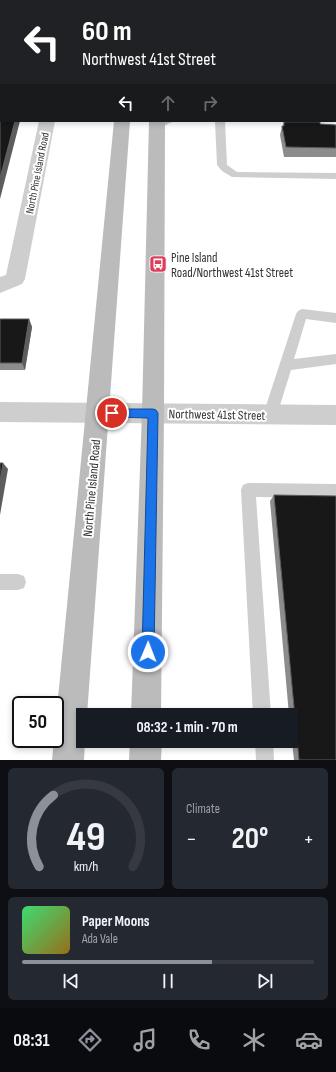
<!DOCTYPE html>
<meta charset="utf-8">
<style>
:root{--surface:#171b24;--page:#242831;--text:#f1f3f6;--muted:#9ea1a6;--line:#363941;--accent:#8c9099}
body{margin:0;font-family:"Sofia Sans Condensed",sans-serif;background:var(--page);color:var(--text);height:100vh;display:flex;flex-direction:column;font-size:15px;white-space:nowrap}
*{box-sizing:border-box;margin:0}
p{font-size:13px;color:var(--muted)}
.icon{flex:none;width:22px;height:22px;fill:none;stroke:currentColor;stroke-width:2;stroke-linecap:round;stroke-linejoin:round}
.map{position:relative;height:760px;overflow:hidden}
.drawer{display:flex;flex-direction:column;gap:8px;padding:8px;background:#0d0f14;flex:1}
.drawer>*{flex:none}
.guide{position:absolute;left:0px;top:0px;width:336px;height:122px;box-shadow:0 2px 6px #0003;background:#202124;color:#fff;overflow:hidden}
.speed{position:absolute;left:12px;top:696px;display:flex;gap:8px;font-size:20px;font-weight:700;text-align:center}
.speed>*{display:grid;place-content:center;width:52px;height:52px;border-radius:50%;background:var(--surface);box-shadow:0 2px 6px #0003;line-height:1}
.speed .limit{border:2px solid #111;border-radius:6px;background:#fff;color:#111}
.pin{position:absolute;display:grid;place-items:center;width:34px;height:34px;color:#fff;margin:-17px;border:2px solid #fff;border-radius:50%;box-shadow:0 1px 4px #0007}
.me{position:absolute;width:44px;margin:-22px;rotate:1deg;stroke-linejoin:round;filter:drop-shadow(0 0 3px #0008)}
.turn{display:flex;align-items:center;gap:14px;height:84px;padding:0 16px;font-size:18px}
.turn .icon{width:52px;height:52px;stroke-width:2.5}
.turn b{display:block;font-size:28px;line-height:34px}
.lanes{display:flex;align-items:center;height:38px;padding:0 16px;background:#0003;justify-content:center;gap:20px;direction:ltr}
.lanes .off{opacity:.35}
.big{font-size:30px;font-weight:700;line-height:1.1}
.drawer .card{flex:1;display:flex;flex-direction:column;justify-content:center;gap:6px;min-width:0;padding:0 14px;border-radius:6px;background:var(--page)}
.drawer .dial{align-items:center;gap:0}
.dial svg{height:104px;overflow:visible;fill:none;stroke:var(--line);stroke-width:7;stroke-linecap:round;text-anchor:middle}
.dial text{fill:var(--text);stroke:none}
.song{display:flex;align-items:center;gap:12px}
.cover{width:48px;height:48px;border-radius:6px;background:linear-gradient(135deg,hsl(140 70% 55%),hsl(40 70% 35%))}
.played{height:4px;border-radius:2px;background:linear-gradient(90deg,var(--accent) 65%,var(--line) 65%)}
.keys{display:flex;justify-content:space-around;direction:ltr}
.heat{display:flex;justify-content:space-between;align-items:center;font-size:22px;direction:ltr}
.drawer .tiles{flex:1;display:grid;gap:8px;grid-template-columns:1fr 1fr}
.card:last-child{grid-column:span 2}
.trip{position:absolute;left:76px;top:708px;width:222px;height:40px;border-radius:0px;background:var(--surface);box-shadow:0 2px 6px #0003;font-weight:700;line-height:40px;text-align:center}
.tab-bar{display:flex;height:64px;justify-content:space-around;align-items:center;background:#090b0e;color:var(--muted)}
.tab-bar .icon{width:28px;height:28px}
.tab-bar .selected{color:var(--accent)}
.tab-bar b{font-size:18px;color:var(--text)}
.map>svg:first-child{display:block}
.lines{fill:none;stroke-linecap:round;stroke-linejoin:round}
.lane{fill:#cecece;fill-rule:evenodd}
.street{fill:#cecece;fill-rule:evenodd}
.secondary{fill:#bbb;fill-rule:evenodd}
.wall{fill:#8c8c8c}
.shaded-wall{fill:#5d5d5d}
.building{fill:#181818;stroke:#5d5d5d}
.route{fill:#1a73e8;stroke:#114b97}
.labels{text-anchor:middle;stroke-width:4;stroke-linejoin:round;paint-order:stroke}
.far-street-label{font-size:11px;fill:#313131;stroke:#fff}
.poi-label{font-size:13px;fill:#313131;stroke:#fff;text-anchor:start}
.street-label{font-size:13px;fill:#313131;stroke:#fff}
</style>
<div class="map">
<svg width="336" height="760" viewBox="0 0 336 760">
<rect width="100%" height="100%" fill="#fff"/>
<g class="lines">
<g class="lane">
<rect x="273" y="0" width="8" height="1"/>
<rect x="335" y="34" width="1" height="4"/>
<rect x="335" y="54" width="1" height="4"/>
<polygon points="161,121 174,121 160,128 154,128 152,126"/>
<polygon points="215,121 225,121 227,165 237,172 336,173 336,179 232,177 222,171 217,165"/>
<polygon points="302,309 336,313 336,323 306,319 294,359 336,354 336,364 291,370 277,415 275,419 270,421 265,419 263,415 296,314 298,311"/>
<polygon points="248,483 336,484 336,498 256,497 271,715 253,715 241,490 243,485"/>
<polygon points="0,574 18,574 24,576 26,582 24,588 18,590 0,590"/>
<polygon points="255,741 273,741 274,760 256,760"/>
</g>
<g class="street">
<polygon points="39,121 55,121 25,279 22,284 0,293 0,277 6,275"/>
<polygon points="0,402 336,405 336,425 0,422"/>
</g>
<g class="secondary">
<rect x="126" y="0" width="12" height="1"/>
<rect x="153" y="0" width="12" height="1"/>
<polygon points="114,121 130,121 87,715 83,715 83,741 85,741 84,760 52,760"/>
<polygon points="149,121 165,121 164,413 161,715 131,715 142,413"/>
<polygon points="130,741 162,741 161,760 129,760"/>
</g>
</g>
<g class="wall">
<polygon points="303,0 336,0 336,19 335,19 335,1 304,1"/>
<rect x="335" y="59" width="1" height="28"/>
<polygon points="284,122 320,124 336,125 336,157 284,157 280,135 282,126 283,126"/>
<polygon points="0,319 29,319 32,327 25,370 0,370"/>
<polygon points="274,495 336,760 294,760 291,732 291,715 289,715 270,501"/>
</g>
<g class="shaded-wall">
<polygon points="15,121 20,121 0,199 0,178"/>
<polygon points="29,319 32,327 25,370 22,363"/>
<polygon points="3,463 8,469 0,515 0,482"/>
</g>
<g class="building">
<polygon points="6,0 32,0 31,1 5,1"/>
<rect x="211" y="0" width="36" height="1"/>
<polygon points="307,0 336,0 336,10 335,10 335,1 308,1"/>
<polygon points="1,14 1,121 15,121 0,178 0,17"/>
<rect x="335" y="59" width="1" height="19"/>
<polygon points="284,122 320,122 320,124 336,125 336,148 286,147 282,126 284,126"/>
<polygon points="0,319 29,319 22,363 0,363"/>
<polygon points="0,463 3,463 0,482"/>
<polygon points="274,495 336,496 336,760 299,760"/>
</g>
<polygon class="route" points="112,409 153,409 156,410 158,413 154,652 152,656 148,657 143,656 142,652 148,418 112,417 108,416 107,413 108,410"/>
<defs>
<symbol id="bus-square" viewBox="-11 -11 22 22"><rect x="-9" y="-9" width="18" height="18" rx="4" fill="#dd3d5b" stroke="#fff"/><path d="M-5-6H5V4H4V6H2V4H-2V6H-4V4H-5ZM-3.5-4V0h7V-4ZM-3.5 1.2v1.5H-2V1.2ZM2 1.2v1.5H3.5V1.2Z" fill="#fff"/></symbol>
</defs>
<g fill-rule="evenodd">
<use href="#bus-square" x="148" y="254" width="20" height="20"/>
</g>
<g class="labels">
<g class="far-street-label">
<text transform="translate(37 173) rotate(-79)" y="4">North Pine Island Road</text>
</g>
<g class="poi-label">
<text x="171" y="262">Pine Island<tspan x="171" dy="15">Road/Northwest 41st Street</tspan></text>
</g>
<g class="street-label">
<text transform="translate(217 414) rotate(1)" y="5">Northwest 41st Street</text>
<text transform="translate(91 488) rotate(-85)" y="5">North Pine Island Road</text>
</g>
</g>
</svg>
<div class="speed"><div class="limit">50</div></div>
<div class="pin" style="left:112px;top:413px;background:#d93025"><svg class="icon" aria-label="arrive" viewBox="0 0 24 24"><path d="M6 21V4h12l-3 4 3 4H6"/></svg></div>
<svg class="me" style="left:148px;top:652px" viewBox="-20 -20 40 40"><circle r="17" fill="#1a73e8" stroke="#fff" stroke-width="3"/><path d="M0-11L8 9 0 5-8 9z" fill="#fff"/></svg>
<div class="trip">08:32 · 1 min · 70 m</div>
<div class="guide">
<div class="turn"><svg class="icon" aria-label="left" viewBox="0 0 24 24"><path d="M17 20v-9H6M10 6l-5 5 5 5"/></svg><div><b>60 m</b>Northwest 41st Street</div></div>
<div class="lanes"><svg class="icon" aria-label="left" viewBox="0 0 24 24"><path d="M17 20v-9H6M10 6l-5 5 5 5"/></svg><svg class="icon off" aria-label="ahead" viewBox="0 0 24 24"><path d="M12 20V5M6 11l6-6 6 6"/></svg><svg class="icon off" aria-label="right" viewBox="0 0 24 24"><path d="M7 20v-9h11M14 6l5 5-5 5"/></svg></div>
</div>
</div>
<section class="drawer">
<div class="tiles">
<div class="card dial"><svg viewBox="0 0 100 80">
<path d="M14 69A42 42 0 1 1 86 69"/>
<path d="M14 69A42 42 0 0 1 25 14" stroke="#8c9099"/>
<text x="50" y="56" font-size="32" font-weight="700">49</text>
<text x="50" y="72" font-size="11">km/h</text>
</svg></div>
<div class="card"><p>Climate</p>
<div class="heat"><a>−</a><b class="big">20°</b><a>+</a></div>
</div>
<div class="card">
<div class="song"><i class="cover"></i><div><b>Paper Moons</b><p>Ada Vale</p></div></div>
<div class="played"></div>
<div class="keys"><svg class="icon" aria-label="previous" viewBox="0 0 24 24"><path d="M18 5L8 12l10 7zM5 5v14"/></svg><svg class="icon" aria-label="pause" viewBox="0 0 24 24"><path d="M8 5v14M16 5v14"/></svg><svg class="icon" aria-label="next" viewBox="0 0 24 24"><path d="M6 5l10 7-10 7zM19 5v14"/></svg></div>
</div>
</div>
</section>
<nav class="tab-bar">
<b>08:31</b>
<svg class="icon selected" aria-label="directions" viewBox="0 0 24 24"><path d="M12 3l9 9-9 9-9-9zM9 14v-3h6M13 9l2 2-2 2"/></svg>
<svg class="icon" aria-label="music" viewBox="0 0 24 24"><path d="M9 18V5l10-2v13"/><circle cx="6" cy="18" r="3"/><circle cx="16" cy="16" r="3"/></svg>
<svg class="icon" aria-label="phone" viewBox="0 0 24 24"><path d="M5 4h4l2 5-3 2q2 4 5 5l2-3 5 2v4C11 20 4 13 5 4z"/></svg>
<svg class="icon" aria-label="climate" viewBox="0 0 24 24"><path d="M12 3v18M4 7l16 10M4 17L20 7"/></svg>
<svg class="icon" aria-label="car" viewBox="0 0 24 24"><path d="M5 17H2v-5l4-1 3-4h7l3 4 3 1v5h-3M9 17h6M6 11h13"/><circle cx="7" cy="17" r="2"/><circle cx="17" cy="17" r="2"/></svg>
</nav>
